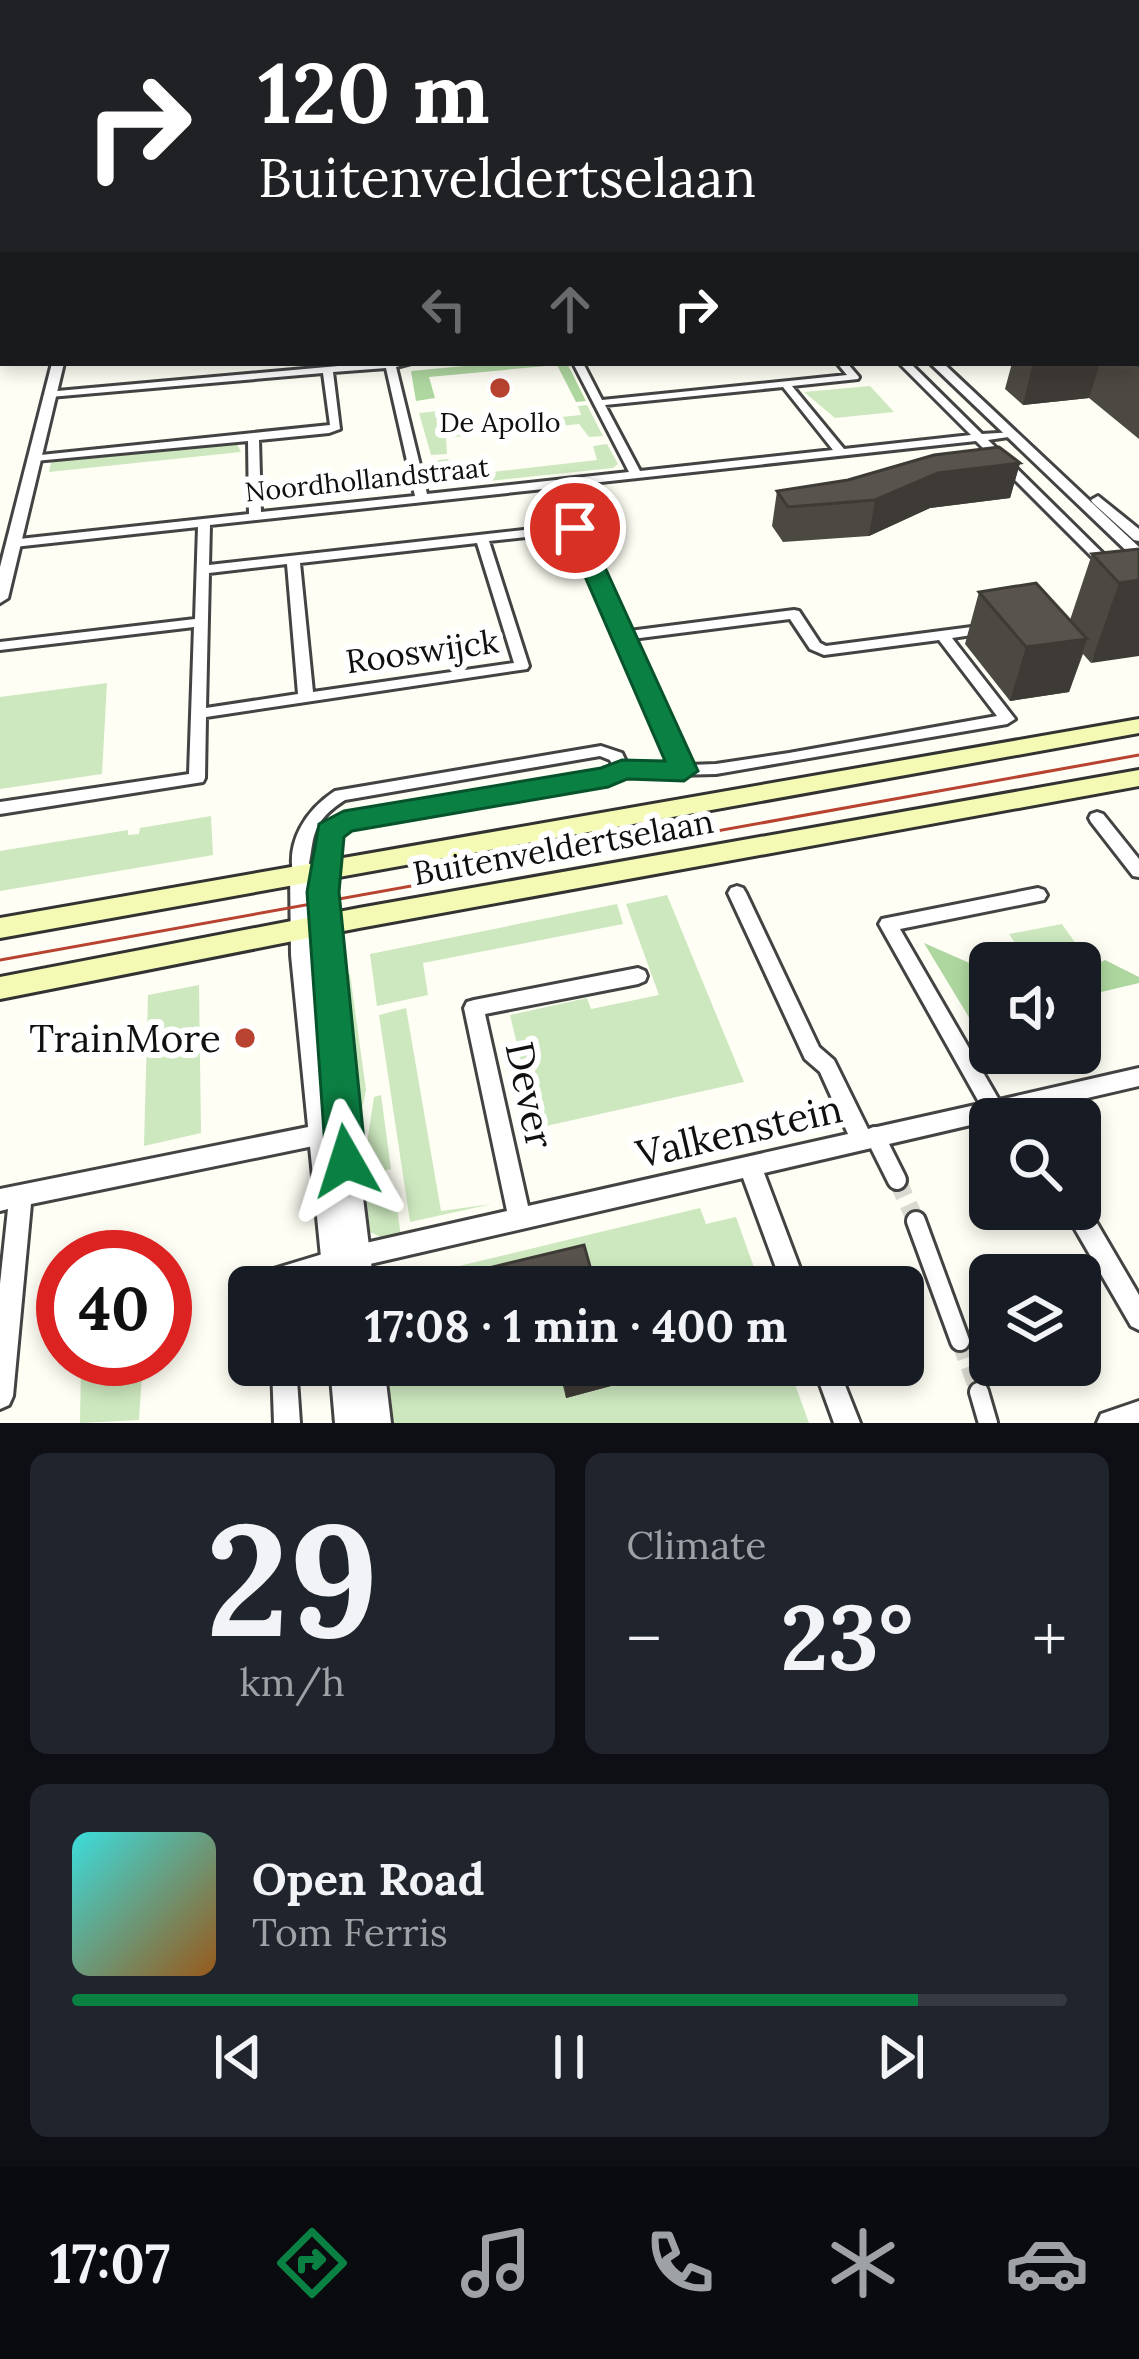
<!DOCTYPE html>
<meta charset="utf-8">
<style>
:root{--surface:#171b24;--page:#20242c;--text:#f1f3f6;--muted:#9ea1a6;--line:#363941;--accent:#0b8043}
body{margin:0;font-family:Lora,serif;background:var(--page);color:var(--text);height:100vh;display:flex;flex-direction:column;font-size:45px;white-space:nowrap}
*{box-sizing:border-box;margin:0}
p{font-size:39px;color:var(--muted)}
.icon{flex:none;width:66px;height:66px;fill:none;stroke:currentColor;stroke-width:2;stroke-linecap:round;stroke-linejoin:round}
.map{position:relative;height:1423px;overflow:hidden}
.sheet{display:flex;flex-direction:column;gap:30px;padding:30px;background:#0d0f14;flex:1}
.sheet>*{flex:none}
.banner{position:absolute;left:0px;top:0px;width:1140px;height:366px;box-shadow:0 6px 18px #0003;background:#202124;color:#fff;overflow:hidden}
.tools{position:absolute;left:969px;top:942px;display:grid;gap:24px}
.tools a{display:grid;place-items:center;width:132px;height:132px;border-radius:18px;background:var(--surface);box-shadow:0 6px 18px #0003;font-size:60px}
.speed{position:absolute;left:36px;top:1230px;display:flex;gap:24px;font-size:60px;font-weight:700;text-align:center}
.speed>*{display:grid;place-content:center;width:156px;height:156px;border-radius:50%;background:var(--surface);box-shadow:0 6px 18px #0003;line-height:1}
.speed .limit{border:18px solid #d22;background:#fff;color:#111}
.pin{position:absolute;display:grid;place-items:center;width:102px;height:102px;color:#fff;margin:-51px;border:6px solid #fff;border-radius:50%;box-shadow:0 3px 12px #0007}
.me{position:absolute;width:132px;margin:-66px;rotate:354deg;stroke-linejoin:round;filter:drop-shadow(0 0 9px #0008)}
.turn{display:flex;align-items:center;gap:42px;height:252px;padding:0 60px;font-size:54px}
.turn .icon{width:156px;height:156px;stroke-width:2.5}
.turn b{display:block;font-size:84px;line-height:102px}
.lanes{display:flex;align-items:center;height:114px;padding:0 60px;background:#0003;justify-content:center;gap:60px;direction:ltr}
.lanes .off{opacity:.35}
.big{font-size:90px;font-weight:700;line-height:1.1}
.sheet .tile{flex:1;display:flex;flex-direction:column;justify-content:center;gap:18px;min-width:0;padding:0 42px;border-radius:18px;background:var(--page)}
.sheet .dial{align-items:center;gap:0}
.dial b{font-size:156px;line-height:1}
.song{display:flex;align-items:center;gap:36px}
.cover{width:144px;height:144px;border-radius:18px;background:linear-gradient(135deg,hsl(180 70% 55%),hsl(30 70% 35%))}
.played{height:12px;border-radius:6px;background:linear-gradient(90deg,var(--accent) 85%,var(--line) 85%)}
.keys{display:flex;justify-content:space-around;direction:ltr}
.heat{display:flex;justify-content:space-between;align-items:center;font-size:66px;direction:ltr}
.sheet .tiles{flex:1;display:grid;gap:30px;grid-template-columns:1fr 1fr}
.tile:last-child{grid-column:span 2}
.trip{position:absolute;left:228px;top:1266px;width:696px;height:120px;border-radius:18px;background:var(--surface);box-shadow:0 6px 18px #0003;font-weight:700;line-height:120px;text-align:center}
.tabs{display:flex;height:192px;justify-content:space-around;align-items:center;background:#090b0e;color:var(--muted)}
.tabs .icon{width:84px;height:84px}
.tabs .selected{color:var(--accent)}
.tabs b{font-size:54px;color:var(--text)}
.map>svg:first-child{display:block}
.green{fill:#cde8bf}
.forest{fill:#aed79f}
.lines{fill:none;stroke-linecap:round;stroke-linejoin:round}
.pedestrian-tunnel{stroke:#dadad2;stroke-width:18;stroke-dasharray:18 9;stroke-linecap:butt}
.pedestrian-casing{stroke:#434343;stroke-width:24}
.minor-casing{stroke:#434343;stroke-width:6}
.tertiary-casing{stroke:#434343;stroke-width:6}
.secondary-casing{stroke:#323232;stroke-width:6}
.pedestrian{stroke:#fff;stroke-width:18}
.minor{fill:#fff;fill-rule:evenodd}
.tertiary{fill:#fff;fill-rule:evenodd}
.secondary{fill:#f4fab4;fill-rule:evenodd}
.tram{stroke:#b84330;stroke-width:3}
.wall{fill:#4c4842}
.shaded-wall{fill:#3e3b36}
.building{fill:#58544d;stroke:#3e3b36;stroke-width:3}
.route{fill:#0b8043;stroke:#07532c;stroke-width:3}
.poi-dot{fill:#b84330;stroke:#fff;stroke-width:4.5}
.labels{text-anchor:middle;stroke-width:12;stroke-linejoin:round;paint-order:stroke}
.far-poi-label{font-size:27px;fill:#101010;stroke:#fff}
.far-street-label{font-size:27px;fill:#101010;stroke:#fff}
.street-label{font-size:33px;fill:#101010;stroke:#fff}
.near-poi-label{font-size:39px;fill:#101010;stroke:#fff;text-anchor:end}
.near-street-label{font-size:39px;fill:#101010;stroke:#fff}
</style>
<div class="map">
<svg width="1139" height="1423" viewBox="0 0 1139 1423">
<rect width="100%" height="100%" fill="#fefef4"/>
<g class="green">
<polygon points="870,386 894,412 835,418 804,392"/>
<polygon points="587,405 603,436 589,437 579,424 446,438 447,454 431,455 419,413 439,411 445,429 581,415 578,406"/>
<polygon points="235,440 241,452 49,472 52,458"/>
<polygon points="607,444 618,464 613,468 442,486 431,461 448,459 458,476 597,460 593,446"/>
<polygon points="107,683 102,774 0,789 0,697"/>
<polygon points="211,816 213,855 0,891 0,851 128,830 128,835 139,834 140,828"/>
<polygon points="667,895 744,1082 537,1128 510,1015 587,998 591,1009 659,995 626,904"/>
<polygon points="617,904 623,924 423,963 428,995 377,1006 370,954"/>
<polygon points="1062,924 1088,961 1028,963 1009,934"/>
<polygon points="350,974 366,1090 357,1132 346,1050 344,975"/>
<polygon points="199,985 201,1133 144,1146 148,995"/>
<polygon points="406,1008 441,1211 492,1204 410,1222 379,1015"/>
<polygon points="381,1095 391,1169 362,1176 374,1097"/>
<polygon points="394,1185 401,1237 387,1240 368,1231 364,1191"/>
<polygon points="700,1208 706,1224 736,1217 761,1287 372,1287"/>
<polygon points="81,1359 143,1359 139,1420 80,1423"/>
<polygon points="380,1365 788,1365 809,1423 387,1423"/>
</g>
<g class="forest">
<polygon points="496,363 567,363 586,401 576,402 557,365 429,377 435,398 416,401 411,371"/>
<polygon points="924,943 990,972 990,1019 973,1024"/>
<polygon points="1105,960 1139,977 1139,983 1080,997 1080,971"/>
</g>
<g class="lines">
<g class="pedestrian-tunnel">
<polyline points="897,1180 916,1221"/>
<polyline points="960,1341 979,1392"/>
</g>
<defs>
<g id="pedestrian">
<polyline points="875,1136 897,1180"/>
<polyline points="916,1221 960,1341"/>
<polyline points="979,1392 988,1423"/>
</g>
<g id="minor">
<rect x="0" y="200" width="3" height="4"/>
<polygon points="3,281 3,294 0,295 0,282"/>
<polygon points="3,314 3,320 0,321 0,315"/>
<path d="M372,363H411L396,367L427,494L629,472L573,363H583L602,400L847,375L837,363H847L859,377L858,379L792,386L844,449L971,435L899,363H910L982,434L1015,432V436L988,440L1139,589V600L1134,599L976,441L564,486L629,631L794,610L799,611L820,643L826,646L987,625L992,626L994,629L992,632L952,638L1015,719L1007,724L716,774L633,776L348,827L337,835L330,874L324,875L318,874L315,869L321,832L338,818L614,769L610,760L600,756L345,800C306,825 316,840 306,878L300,879L294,878C285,842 306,810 335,791L601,746L622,753L628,766L673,764L619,639L615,636L616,634L572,532L489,541L529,666L527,669L206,717L205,778L203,782L0,814V802L189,774L194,627L0,650V642L195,619L198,527L14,547L8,543L10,540L249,514L248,441L35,461L31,460V456L330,425L323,373L50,397L45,394L46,392ZM386,368L415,496L261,512L259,440L329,433L340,429L333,372ZM783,387L833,450L640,471L605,405ZM553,488L569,525L209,565L210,525ZM477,543L514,663L313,692L300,563ZM287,564L298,694L206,708L209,573ZM790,619L810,649L824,655L939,640L997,716L789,753L716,764L689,765L632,639Z"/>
<polygon points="1097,812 1103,814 1139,859 1139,877 1133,876 1091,822 1089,818 1091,814"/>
<polygon points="737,886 743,888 746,893 819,1047 834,1060 868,1129 980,1104 879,924 882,919 1038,888 1044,890 1047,895 1044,900 900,929 999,1100 1139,1068 1139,1086 764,1173 807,1287 783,1287 743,1178 357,1267 349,1264 345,1256 349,1248 357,1245 507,1211 464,1008 467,1002 474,1000 638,968 645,971 647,976 645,981 638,984 485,1014 528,1206 848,1134 820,1072 805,1059 728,893 731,888"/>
<polygon points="323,1124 330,1127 334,1134 330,1141 323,1144 31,1204 13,1396 9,1405 0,1409 0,1284 8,1209 0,1211 0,1189"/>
<polygon points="1080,1200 1084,1201 1139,1295 1139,1330 1131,1326 1068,1217 1065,1209 1080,1209"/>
<polygon points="336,1250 344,1253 348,1261 344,1269 291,1287 267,1287 266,1278 270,1270"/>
<polygon points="272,1365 296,1365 300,1423 274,1423"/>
<polygon points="813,1365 837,1365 860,1423 834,1423"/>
<polygon points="1139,1401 1139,1423 1097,1423 1101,1414"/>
</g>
<g id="tertiary">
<rect x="1137" y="225" width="2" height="6"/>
<polygon points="52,363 64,363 8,598 0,603 0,567"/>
<polygon points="930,363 943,363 1139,547 1139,560 1134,558"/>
<polygon points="1098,496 1139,529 1139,541 1134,540 1093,503 1091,500"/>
<polygon points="324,861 331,864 334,869 346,1059 374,1287 324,1287 291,955 290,873 293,868 300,865 307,868 310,873 313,955 320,1013 314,869 317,864"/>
<polygon points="330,1365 384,1365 391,1423 335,1423"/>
</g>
<g id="secondary">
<polygon points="1139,719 1139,733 0,938 0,918"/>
<polygon points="1139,770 1139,786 359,928 0,999 0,977 359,908"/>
</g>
</defs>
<use href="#pedestrian" class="pedestrian-casing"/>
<use href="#minor" class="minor-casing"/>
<use href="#tertiary" class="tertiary-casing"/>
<use href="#secondary" class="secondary-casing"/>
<use href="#pedestrian" class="pedestrian"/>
<use href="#minor" class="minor"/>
<use href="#tertiary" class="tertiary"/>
<use href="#secondary" class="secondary"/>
<polyline class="tram" points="0,960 1139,755"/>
</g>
<g class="wall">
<polygon points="1139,339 1139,439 1089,398 1023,405 1005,389 1012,363 1137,363"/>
<polygon points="1020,463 1010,498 930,508 869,536 783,542 772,526 777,491"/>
<polygon points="1139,549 1091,663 1083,654 1069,692 1010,701 965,644 979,592 1070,620 1092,554"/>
<polygon points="558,1365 663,1365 663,1372 566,1398"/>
</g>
<g class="shaded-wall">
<polygon points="1033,363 1100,363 1089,398 1023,405"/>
<polygon points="1020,463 1010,498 930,508 869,536 875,500 938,473"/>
<polygon points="1139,580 1139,656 1091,663 1119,583"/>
<polygon points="1087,639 1069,692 1010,701 1026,647"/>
<polygon points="602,1365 663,1365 663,1372 566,1398 565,1375"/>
</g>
<g class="building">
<polygon points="1137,338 1139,339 1139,366 1135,363 1137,363"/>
<polygon points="999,447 1020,463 938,473 875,500 788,507 777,491 848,480 934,455"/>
<polygon points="1139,549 1139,580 1119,583 1092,554"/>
<polygon points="1036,583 1087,639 1026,647 979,592"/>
<polygon points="584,1245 594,1281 642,1269 647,1287 475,1287 472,1272"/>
<polygon points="563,1365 602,1365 565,1375"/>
</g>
<linearGradient id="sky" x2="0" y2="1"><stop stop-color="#96c1ec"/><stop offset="0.47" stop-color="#fffffa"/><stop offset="1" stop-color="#fffffa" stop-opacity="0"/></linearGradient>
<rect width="1139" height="373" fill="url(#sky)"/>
<polygon class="route" points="575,521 587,528 698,771 684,781 627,779 608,787 352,831 344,837 339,892 366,1161 360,1174 346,1179 332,1174 326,1161 307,892 319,824 344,811 601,768 622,760 665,761 564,528"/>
<g class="poi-dot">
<circle cx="500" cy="388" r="12"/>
<circle cx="245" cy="1038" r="12"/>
</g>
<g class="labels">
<g class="far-poi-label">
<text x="500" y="432">De Apollo</text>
</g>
<g class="far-street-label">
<text transform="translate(367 480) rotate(-6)" y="9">Noordhollandstraat</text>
</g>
<g class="street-label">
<text transform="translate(422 651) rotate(-8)" y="12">Rooswijck</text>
<text transform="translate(563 847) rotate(-10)" y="12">Buitenveldertselaan</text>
</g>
<g class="near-poi-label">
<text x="221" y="1052">TrainMore</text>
</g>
<g class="near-street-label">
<text transform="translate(530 1095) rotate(78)" y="14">Dever</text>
<text transform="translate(739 1131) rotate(-13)" y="14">Valkenstein</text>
</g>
</g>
</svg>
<div class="tools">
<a><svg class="icon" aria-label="sound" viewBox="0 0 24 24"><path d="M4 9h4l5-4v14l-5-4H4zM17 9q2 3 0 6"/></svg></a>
<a><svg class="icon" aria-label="search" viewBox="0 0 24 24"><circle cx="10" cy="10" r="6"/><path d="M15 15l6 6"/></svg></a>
<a><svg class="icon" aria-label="layers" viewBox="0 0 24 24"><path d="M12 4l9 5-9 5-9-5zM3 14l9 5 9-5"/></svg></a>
</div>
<div class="speed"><div class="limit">40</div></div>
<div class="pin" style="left:575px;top:528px;background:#d93025"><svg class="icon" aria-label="arrive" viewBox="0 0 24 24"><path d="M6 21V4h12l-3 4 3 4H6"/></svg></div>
<svg class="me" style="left:346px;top:1161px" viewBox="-20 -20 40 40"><path d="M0-17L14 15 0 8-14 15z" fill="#0b8043" stroke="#fff" stroke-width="4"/></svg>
<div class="trip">17:08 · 1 min · 400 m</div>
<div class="banner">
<div class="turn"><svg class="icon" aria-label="right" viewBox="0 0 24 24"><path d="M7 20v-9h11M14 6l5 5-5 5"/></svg><div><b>120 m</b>Buitenveldertselaan</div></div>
<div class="lanes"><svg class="icon off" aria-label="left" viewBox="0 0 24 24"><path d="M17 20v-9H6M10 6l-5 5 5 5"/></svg><svg class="icon off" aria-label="ahead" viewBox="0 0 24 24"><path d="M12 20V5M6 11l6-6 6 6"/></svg><svg class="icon" aria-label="right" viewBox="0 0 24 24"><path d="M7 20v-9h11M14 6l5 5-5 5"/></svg></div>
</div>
</div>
<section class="sheet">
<div class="tiles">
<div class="tile dial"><b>29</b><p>km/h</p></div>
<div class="tile"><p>Climate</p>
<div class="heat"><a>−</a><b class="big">23°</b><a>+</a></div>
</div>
<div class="tile">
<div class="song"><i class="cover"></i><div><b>Open Road</b><p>Tom Ferris</p></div></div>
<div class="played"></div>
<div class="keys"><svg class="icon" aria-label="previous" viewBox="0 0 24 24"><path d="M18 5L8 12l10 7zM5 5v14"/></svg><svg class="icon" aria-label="pause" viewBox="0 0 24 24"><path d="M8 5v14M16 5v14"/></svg><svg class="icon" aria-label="next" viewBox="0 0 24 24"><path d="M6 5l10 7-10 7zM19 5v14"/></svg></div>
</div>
</div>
</section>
<nav class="tabs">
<b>17:07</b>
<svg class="icon selected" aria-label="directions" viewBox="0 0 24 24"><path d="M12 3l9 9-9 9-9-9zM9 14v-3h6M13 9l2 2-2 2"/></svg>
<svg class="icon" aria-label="music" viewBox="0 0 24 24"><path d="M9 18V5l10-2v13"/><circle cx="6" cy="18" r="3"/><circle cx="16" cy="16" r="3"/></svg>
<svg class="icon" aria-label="phone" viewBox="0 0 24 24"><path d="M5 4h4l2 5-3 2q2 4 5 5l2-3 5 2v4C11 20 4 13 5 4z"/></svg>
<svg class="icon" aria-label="climate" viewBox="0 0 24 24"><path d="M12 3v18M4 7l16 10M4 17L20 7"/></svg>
<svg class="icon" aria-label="car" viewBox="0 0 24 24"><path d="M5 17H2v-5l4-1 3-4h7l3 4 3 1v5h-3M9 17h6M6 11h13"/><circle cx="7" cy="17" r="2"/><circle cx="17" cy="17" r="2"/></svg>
</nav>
